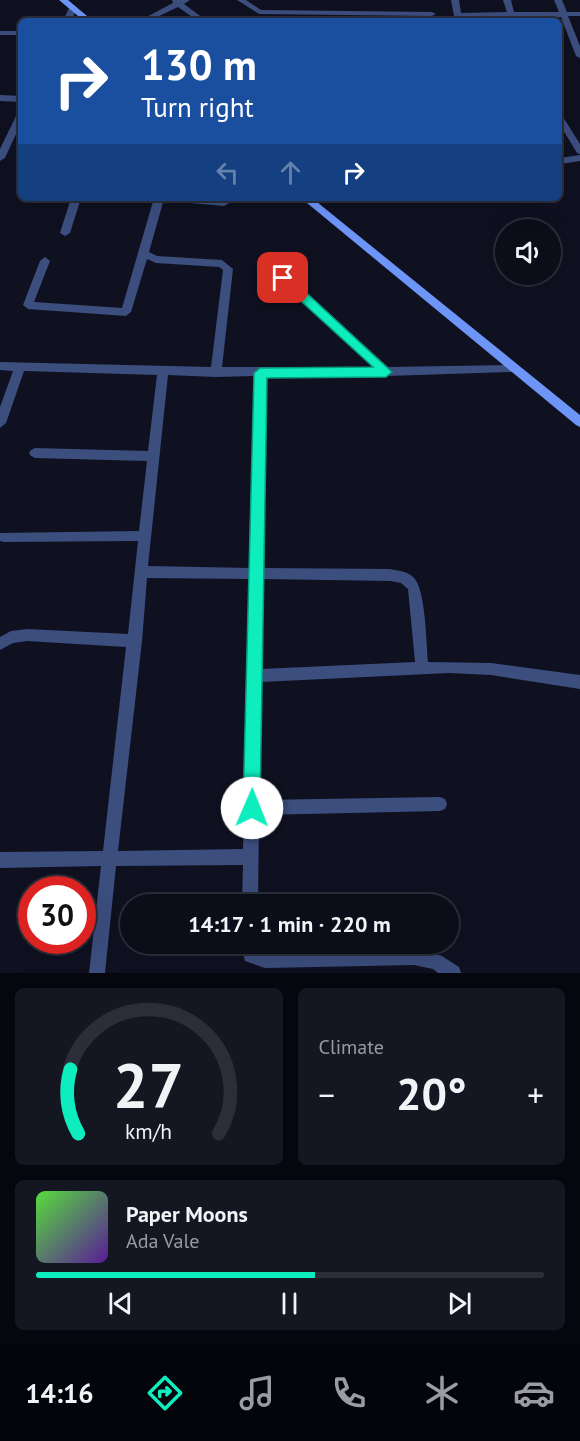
<!DOCTYPE html>
<meta charset="utf-8">
<style>
:root{--surface:#0b0d19;--page:#141622;--text:#f1f3f6;--muted:#9a9ca2;--line:#2b2d38;--accent:#0dedbe}
body{margin:0;font-family:"PT Sans",sans-serif;background:var(--page);color:var(--text);height:100vh;display:flex;flex-direction:column;font-size:22px;white-space:nowrap}
*{box-sizing:border-box;margin:0}
p{font-size:20px;color:var(--muted)}
.icon{flex:none;width:33px;height:33px;fill:none;stroke:currentColor;stroke-width:2;stroke-linecap:round;stroke-linejoin:round}
.map{position:relative;height:973px;overflow:hidden}
.drawer{display:flex;flex-direction:column;gap:15px;padding:15px;background:#06070e;flex:1}
.drawer>*{flex:none}
.top-card{position:absolute;left:18px;top:18px;width:544px;height:183px;border-radius:9px;box-shadow:0 6px 24px #0002,0 0 0 2px var(--line);background:#1a4fa0;color:#fff;overflow:hidden}
.buttons{position:absolute;left:495px;top:219px;display:grid;gap:12px}
.buttons a{display:grid;place-items:center;width:66px;height:66px;border-radius:50%;background:var(--surface);box-shadow:0 6px 24px #0002,0 0 0 2px var(--line);font-size:30px}
.speed{position:absolute;left:18px;top:876px;display:flex;gap:12px;font-size:30px;font-weight:700;text-align:center}
.speed>*{display:grid;place-content:center;width:78px;height:78px;border-radius:50%;background:var(--surface);box-shadow:0 6px 24px #0002,0 0 0 2px var(--line);line-height:1}
.speed .limit{border:9px solid #d22;background:#fff;color:#111}
.pin{position:absolute;display:grid;place-items:center;width:51px;height:51px;color:#fff;margin:-26px;border-radius:12px;box-shadow:0 3px 9px #0006}
.me{position:absolute;width:66px;margin:-33px;rotate:1deg;stroke-linejoin:round;filter:drop-shadow(0 0 4px #0008)}
.turn{display:flex;align-items:center;gap:21px;height:126px;padding:0 24px;font-size:27px}
.turn .icon{width:78px;height:78px;stroke-width:2.5}
.turn b{display:block;font-size:42px;line-height:51px}
.lanes{display:flex;align-items:center;height:57px;padding:0 24px;background:#0003;justify-content:center;gap:30px;direction:ltr}
.lanes .off{opacity:.35}
.big{font-size:45px;font-weight:700;line-height:1.1}
.drawer .widget{flex:1;display:flex;flex-direction:column;justify-content:center;gap:9px;min-width:0;padding:0 21px;border-radius:9px;background:var(--page)}
.drawer .dial{align-items:center;gap:0}
.dial svg{height:156px;overflow:visible;fill:none;stroke:var(--line);stroke-width:7;stroke-linecap:round;text-anchor:middle}
.dial text{fill:var(--text);stroke:none}
.song{display:flex;align-items:center;gap:18px}
.cover{width:72px;height:72px;border-radius:9px;background:linear-gradient(135deg,hsl(110 70% 55%),hsl(270 70% 35%))}
.played{height:6px;border-radius:3px;background:linear-gradient(90deg,var(--accent) 55%,var(--line) 55%)}
.keys{display:flex;justify-content:space-around;direction:ltr}
.heat{display:flex;justify-content:space-between;align-items:center;font-size:33px;direction:ltr}
.drawer .tiles{flex:1;display:grid;gap:15px;grid-template-columns:1fr 1fr}
.widget:last-child{grid-column:span 2}
.trip{position:absolute;left:120px;top:894px;width:339px;height:60px;border-radius:30px;background:var(--surface);box-shadow:0 6px 24px #0002,0 0 0 2px var(--line);font-weight:700;line-height:60px;text-align:center}
.tab-bar{display:flex;height:96px;justify-content:space-around;align-items:center;background:#04050a;color:var(--muted)}
.tab-bar .icon{width:42px;height:42px}
.tab-bar .on{color:var(--accent)}
.tab-bar b{font-size:27px;color:var(--text)}
.map>svg:first-child{display:block}
.lines{fill:none;stroke-linecap:round;stroke-linejoin:round}
.minor{fill:#3c4e7e;fill-rule:evenodd}
.secondary{fill:#6d95f7;fill-rule:evenodd}
.route{fill:#0dedbe;stroke:#089a7c;stroke-width:1.5}
</style>
<div class="map">
<svg width="580" height="973" viewBox="0 0 580 973">
<rect width="100%" height="100%" fill="#0f1121"/>
<g class="lines">
<g class="minor">
<polygon points="172,0 190,0 184,4 207,21 198,21 178,7 149,21 139,21 173,3"/>
<polygon points="237,0 246,0 261,10 432,12 436,14 432,16 259,14"/>
<polygon points="451,0 459,0 461,13 507,12 503,0 511,0 514,12 559,12 554,0 562,0 567,12 580,12 580,16 568,16 580,46 580,58 576,56 561,17 516,17 517,21 509,21 508,17 462,17 463,21 455,21"/>
<polygon points="70,6 77,8 71,21 63,21"/>
<rect x="0" y="31" width="21" height="4"/>
<polygon points="0,95 21,96 21,102 0,101"/>
<polygon points="21,111 21,123 5,158 0,161 0,149 17,114"/>
<polygon points="560,116 563,117 580,144 580,154 577,153 560,125"/>
<polygon points="580,155 580,161 560,164 560,158"/>
<polygon points="71,198 81,198 70,233 65,236 60,233"/>
<path d="M154,198C171,198 217,194 229,203L224,206L168,201L164,199L149,252L157,256L222,260L233,269L222,367H374L279,281V275H287L388,367L517,365L518,368L513,372L386,376H265L263,568L390,569C398,571 407,571 413,577C426,588 426,643 428,662L491,663L580,675V689L491,675L449,673L261,682L259,800L440,797L445,799L447,804L445,809L440,811L259,815L258,904H242L243,865L116,866L105,973H89L101,866L0,868V852L103,851L126,647L27,641L13,643L0,650V637L11,631L27,629L128,634L138,541L4,542L0,541V533L139,531L147,461L35,458L31,456L29,453L31,450L35,448L148,451L157,375L24,371L6,423L0,428V407L13,371L0,370V362L211,367L223,270L219,267L156,263L147,259L131,312L126,316L28,309L23,305L40,261L45,257L50,261L34,302L122,308ZM168,375L216,377L254,376L250,568L148,566ZM147,578L250,579L243,849L118,851L142,641ZM263,579L390,581L401,583L408,589L415,662L261,669Z"/>
<polygon points="308,198 332,198 327,201 309,204 304,201"/>
<polygon points="241,944 257,944 258,949 265,952 414,949 442,956 459,967 461,973 438,973 433,969 414,965 265,968 245,961"/>
</g>
<g class="secondary">
<polygon points="59,0 68,0 93,21 84,21"/>
<polygon points="301,198 312,198 580,415 580,427 576,425"/>
</g>
</g>
<polygon class="route" points="283,274 287,275 392,372 386,377 267,378 260,808 258,814 252,816 246,814 243,808 254,373 260,368 373,367 279,281 277,278"/>
</svg>
<div class="buttons">
<a><svg class="icon" aria-label="sound" viewBox="0 0 24 24"><path d="M4 9h4l5-4v14l-5-4H4zM17 9q2 3 0 6"/></svg></a>
</div>
<div class="speed"><div class="limit">30</div></div>
<div class="pin" style="left:283px;top:278px;background:#d93025"><svg class="icon" aria-label="arrive" viewBox="0 0 24 24"><path d="M6 21V4h12l-3 4 3 4H6"/></svg></div>
<svg class="me" style="left:252px;top:808px" viewBox="-20 -20 40 40"><circle r="19" fill="#fff"/><path d="M0-13L10 11 0 6-10 11z" fill="#0dedbe"/></svg>
<div class="trip">14:17 · 1 min · 220 m</div>
<div class="top-card">
<div class="turn"><svg class="icon" aria-label="right" viewBox="0 0 24 24"><path d="M7 20v-9h11M14 6l5 5-5 5"/></svg><div><b>130 m</b>Turn right</div></div>
<div class="lanes"><svg class="icon off" aria-label="left" viewBox="0 0 24 24"><path d="M17 20v-9H6M10 6l-5 5 5 5"/></svg><svg class="icon off" aria-label="ahead" viewBox="0 0 24 24"><path d="M12 20V5M6 11l6-6 6 6"/></svg><svg class="icon" aria-label="right" viewBox="0 0 24 24"><path d="M7 20v-9h11M14 6l5 5-5 5"/></svg></div>
</div>
</div>
<section class="drawer">
<div class="tiles">
<div class="widget dial"><svg viewBox="0 0 100 80">
<path d="M14 69A42 42 0 1 1 86 69"/>
<path d="M14 69A42 42 0 0 1 10 36" stroke="#0dedbe"/>
<text x="50" y="56" font-size="32" font-weight="700">27</text>
<text x="50" y="72" font-size="11">km/h</text>
</svg></div>
<div class="widget"><p>Climate</p>
<div class="heat"><a>−</a><b class="big">20°</b><a>+</a></div>
</div>
<div class="widget">
<div class="song"><i class="cover"></i><div><b>Paper Moons</b><p>Ada Vale</p></div></div>
<div class="played"></div>
<div class="keys"><svg class="icon" aria-label="previous" viewBox="0 0 24 24"><path d="M18 5L8 12l10 7zM5 5v14"/></svg><svg class="icon" aria-label="pause" viewBox="0 0 24 24"><path d="M8 5v14M16 5v14"/></svg><svg class="icon" aria-label="next" viewBox="0 0 24 24"><path d="M6 5l10 7-10 7zM19 5v14"/></svg></div>
</div>
</div>
</section>
<nav class="tab-bar">
<b>14:16</b>
<svg class="icon on" aria-label="directions" viewBox="0 0 24 24"><path d="M12 3l9 9-9 9-9-9zM9 14v-3h6M13 9l2 2-2 2"/></svg>
<svg class="icon" aria-label="music" viewBox="0 0 24 24"><path d="M9 18V5l10-2v13"/><circle cx="6" cy="18" r="3"/><circle cx="16" cy="16" r="3"/></svg>
<svg class="icon" aria-label="phone" viewBox="0 0 24 24"><path d="M5 4h4l2 5-3 2q2 4 5 5l2-3 5 2v4C11 20 4 13 5 4z"/></svg>
<svg class="icon" aria-label="climate" viewBox="0 0 24 24"><path d="M12 3v18M4 7l16 10M4 17L20 7"/></svg>
<svg class="icon" aria-label="car" viewBox="0 0 24 24"><path d="M5 17H2v-5l4-1 3-4h7l3 4 3 1v5h-3M9 17h6M6 11h13"/><circle cx="7" cy="17" r="2"/><circle cx="17" cy="17" r="2"/></svg>
</nav>
